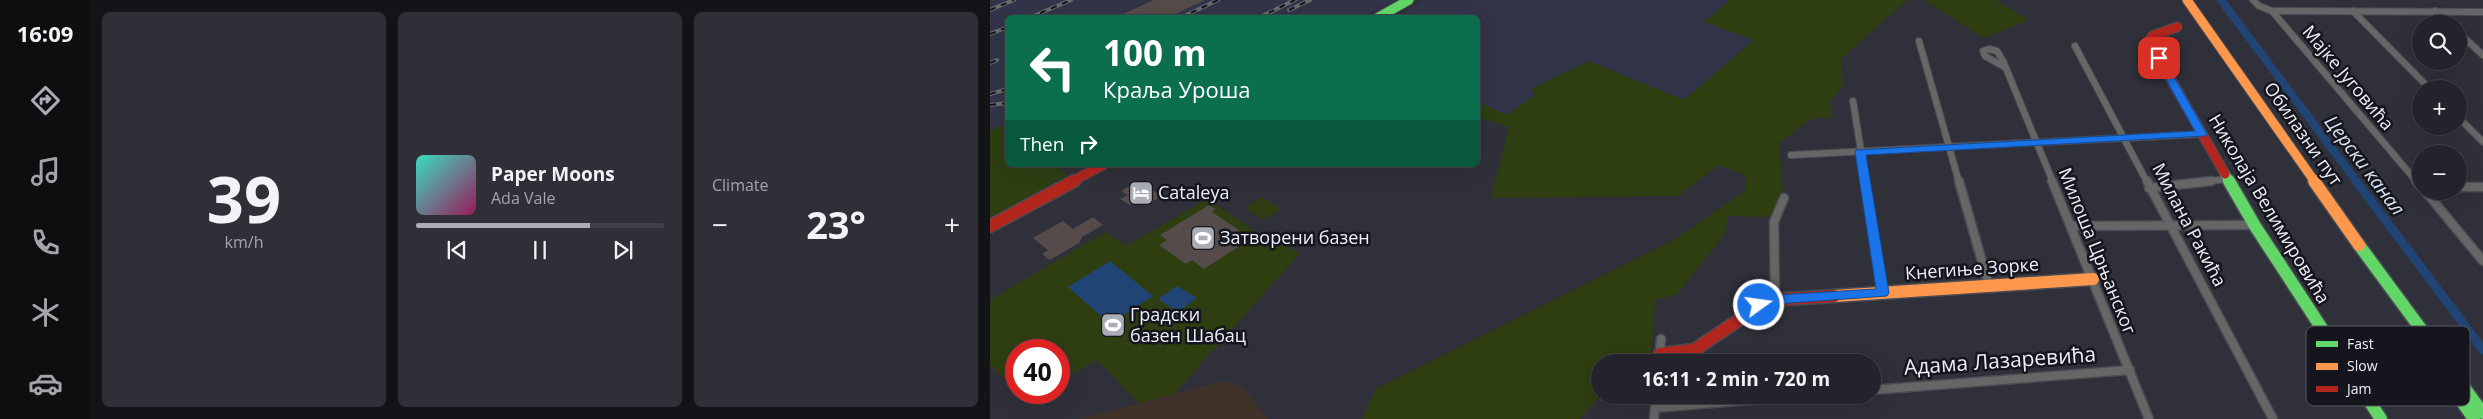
<!DOCTYPE html>
<meta charset="utf-8">
<style>
:root{--surface:#23242b;--page:#2f3037;--text:#f1f3f6;--muted:#a3a4a9;--line:#404147;--accent:#aaacb6}
body{margin:0;font-family:"Open Sans",sans-serif;background:var(--page);color:var(--text);height:100vh;display:flex;flex-direction:column;font-size:19px;white-space:nowrap}
*{box-sizing:border-box;margin:0}
p{font-size:16px;color:var(--muted)}
.icon{flex:none;width:28px;height:28px;fill:none;stroke:currentColor;stroke-width:2;stroke-linecap:round;stroke-linejoin:round}
.map{position:relative;flex:1;overflow:hidden}
.panel{display:flex;flex-direction:column;gap:12px;padding:12px;background:#131418;width:900px}
.panel>*{flex:none}
.top-card{position:absolute;left:15px;top:15px;width:475px;height:152px;border-radius:8px;box-shadow:0 5px 20px #0002,0 0 0 1px var(--line);background:#0b6e4f;color:#fff;overflow:hidden}
.tools{position:absolute;left:1422px;top:15px;display:grid;gap:10px}
.tools a{display:grid;place-items:center;width:55px;height:55px;border-radius:50%;background:var(--surface);box-shadow:0 5px 20px #0002,0 0 0 1px var(--line);font-size:25px}
.speed{position:absolute;left:15px;top:339px;display:flex;gap:10px;font-size:25px;font-weight:700;text-align:center}
.speed>*{display:grid;place-content:center;width:65px;height:65px;border-radius:50%;background:var(--surface);box-shadow:0 5px 20px #0002,0 0 0 1px var(--line);line-height:1}
.speed .limit{border:8px solid #d22;background:#fff;color:#111}
.pin{position:absolute;display:grid;place-items:center;width:42px;height:42px;color:#fff;margin:-21px;border-radius:10px;box-shadow:0 2px 8px #0006}
.me{position:absolute;width:55px;margin:-28px;rotate:76deg;stroke-linejoin:round;filter:drop-shadow(0 0 4px #0008)}
.turn{display:flex;align-items:center;gap:18px;height:105px;padding:0 15px;font-size:22px}
.turn .icon{width:65px;height:65px;stroke-width:2.5}
.turn b{display:block;font-size:35px;line-height:42px}
.then{display:flex;align-items:center;height:48px;padding:0 15px;background:#0003;gap:10px;font-size:19px}
.big{font-size:38px;font-weight:700;line-height:1.1}
.panel .widget{flex:1;display:flex;flex-direction:column;justify-content:center;gap:8px;min-width:0;padding:0 18px;border-radius:8px;background:var(--page)}
.panel .dial{align-items:center;gap:0}
.dial b{font-size:65px;line-height:1}
.song{display:flex;align-items:center;gap:15px}
.cover{width:60px;height:60px;border-radius:8px;background:linear-gradient(135deg,hsl(170 70% 55%),hsl(330 70% 35%))}
.played{height:5px;border-radius:2px;background:linear-gradient(90deg,var(--accent) 70%,var(--line) 70%)}
.keys{display:flex;justify-content:space-around;direction:ltr}
.heat{display:flex;justify-content:space-between;align-items:center;font-size:28px;direction:ltr}
.panel .tiles{flex:1;display:grid;gap:12px;grid-template-columns:repeat(3,1fr)}
.trip{position:absolute;left:601px;top:354px;width:290px;height:50px;border-radius:25px;background:var(--surface);box-shadow:0 5px 20px #0002,0 0 0 1px var(--line);font-weight:700;line-height:50px;text-align:center}
main{display:flex;flex:1;min-height:0}
.tabs{display:flex;flex-direction:column;width:90px;justify-content:space-around;align-items:center;background:#0e0e11;color:var(--muted)}
.tabs .icon{width:35px;height:35px}
.tabs .on{color:var(--accent)}
.tabs b{font-size:22px;color:var(--text)}
.map>svg:first-child{display:block}
.commercial{fill:#3f3329}
.built{fill:#323449}
.green{fill:#2e3e11}
.water{fill:#204574}
.lines{fill:none;stroke-linecap:round;stroke-linejoin:round}
.canal-far1{stroke:#204574;stroke-width:8}
.canal{stroke:#204574;stroke-width:9}
.building{fill:#554b4a}
.street-far1-casing{stroke:#4a4c53;stroke-width:8}
.street-casing{stroke:#4a4c53;stroke-width:11}
.fast-far1-casing{stroke:#4a4c53;stroke-width:11}
.fast-casing{stroke:#4a4c53;stroke-width:15}
.slow-far1-casing{stroke:#4a4c53;stroke-width:11}
.slow-casing{stroke:#4a4c53;stroke-width:15}
.jam-far1-casing{stroke:#4a4c53;stroke-width:11}
.jam-casing{stroke:#4a4c53;stroke-width:15}
.street-far1{stroke:#656767;stroke-width:6}
.street{stroke:#656767;stroke-width:8}
.fast-far1{stroke:#63d668;stroke-width:9}
.fast{stroke:#63d668;stroke-width:12}
.slow-far1{stroke:#ff974d;stroke-width:9}
.slow{stroke:#ff974d;stroke-width:12}
.jam-far1{stroke:#b3261e;stroke-width:9}
.jam{stroke:#b3261e;stroke-width:12}
.rail-casing{stroke:#686a6c;stroke-width:4}
.rail{stroke:#15161d;stroke-width:2;stroke-dasharray:6;stroke-linecap:butt}
.route{fill:#1a73e8;stroke:#114b97}
.labels{text-anchor:middle;stroke-width:5;stroke-linejoin:round;paint-order:stroke}
.street-label{font-size:18px;fill:#eceff9;stroke:#15161d}
.poi-label{font-size:18px;fill:#eceff9;stroke:#15161d;text-anchor:start}
.water-label{font-size:19px;font-style:italic;fill:#d8e4f4;stroke:#15161d}
.near-street-label{font-size:21px;fill:#eceff9;stroke:#15161d}
.key{fill:#15161d;stroke:#56575f;stroke-width:1}
.key-label{font-size:14px;fill:#eceff9}
</style>
<main>
<nav class="tabs">
<b>16:09</b>
<svg class="icon on" aria-label="directions" viewBox="0 0 24 24"><path d="M12 3l9 9-9 9-9-9zM9 14v-3h6M13 9l2 2-2 2"/></svg>
<svg class="icon" aria-label="music" viewBox="0 0 24 24"><path d="M9 18V5l10-2v13"/><circle cx="6" cy="18" r="3"/><circle cx="16" cy="16" r="3"/></svg>
<svg class="icon" aria-label="phone" viewBox="0 0 24 24"><path d="M5 4h4l2 5-3 2q2 4 5 5l2-3 5 2v4C11 20 4 13 5 4z"/></svg>
<svg class="icon" aria-label="climate" viewBox="0 0 24 24"><path d="M12 3v18M4 7l16 10M4 17L20 7"/></svg>
<svg class="icon" aria-label="car" viewBox="0 0 24 24"><path d="M5 17H2v-5l4-1 3-4h7l3 4 3 1v5h-3M9 17h6M6 11h13"/><circle cx="7" cy="17" r="2"/><circle cx="17" cy="17" r="2"/></svg>
</nav>
<section class="panel">
<div class="tiles">
<div class="widget dial"><b>39</b><p>km/h</p></div>
<div class="widget">
<div class="song"><i class="cover"></i><div><b>Paper Moons</b><p>Ada Vale</p></div></div>
<div class="played"></div>
<div class="keys"><svg class="icon" aria-label="previous" viewBox="0 0 24 24"><path d="M18 5L8 12l10 7zM5 5v14"/></svg><svg class="icon" aria-label="pause" viewBox="0 0 24 24"><path d="M8 5v14M16 5v14"/></svg><svg class="icon" aria-label="next" viewBox="0 0 24 24"><path d="M6 5l10 7-10 7zM19 5v14"/></svg></div>
</div>
<div class="widget"><p>Climate</p>
<div class="heat"><a>−</a><b class="big">23°</b><a>+</a></div>
</div>
</div>
</section>
<div class="map">
<svg width="1493" height="419" viewBox="0 0 1493 419">
<rect width="100%" height="100%" fill="#2f3039"/>
<polygon class="commercial" points="233,381 251,386 278,419 91,419"/>
<g class="built">
<polygon points="0,0 405,0 372,18 18,18 17,128 13,125 0,131"/>
<polygon points="435,0 736,0 739,1 714,21 764,39 694,100 599,61 541,90 545,95 517,115 488,102 488,18 403,18"/>
</g>
<g class="green">
<polygon points="736,0 917,0 851,59 853,86 840,101 843,118 823,118 789,143 793,188 780,217 738,216 734,235 687,294 665,300 661,354 643,358 640,362 610,362 611,395 590,419 372,419 386,389 684,240 756,190 755,175 729,165 688,196 501,198 519,127 488,117 488,102 517,115 545,95 541,89 599,61 694,100 764,40 714,22 739,1"/>
<polygon points="934,0 1005,0 1039,20 994,38"/>
<polygon points="13,125 17,128 18,165 66,165 78,175 0,217 0,131"/>
<polygon points="272,197 291,209 274,220 255,208"/>
<polygon points="217,199 270,234 310,253 184,394 149,403 107,360 69,381 69,350 26,350 26,390 0,365 0,300 115,232 136,246"/>
</g>
<g class="water">
<polygon points="120,261 163,296 120,324 78,287"/>
<polygon points="187,286 207,298 188,312 168,299"/>
</g>
<g class="lines">
<polyline class="canal-far1" points="1231,0 1367,182"/>
<polyline class="canal" points="1366,181 1493,350"/>
</g>
<g class="building">
<polygon points="164,0 215,0 177,18 124,18"/>
<polygon points="148,181 172,196 154,206 147,201 140,205 130,199 138,195 131,191"/>
<polygon points="219,205 226,209 222,212 249,230 245,233 257,241 214,269 202,260 196,264 169,245 177,240 170,235"/>
<polygon points="103,217 113,225 92,237 89,243 60,260 52,254 58,250 43,238 73,221 83,229"/>
</g>
<g class="lines">
<defs>
<g id="street-far1">
<polyline points="1263,0 1269,6 1282,11 1493,12"/>
<polyline points="1282,11 1427,182"/>
<polyline points="1363,11 1440,89"/>
<polyline points="1445,11 1459,24"/>
<polyline points="1469,33 1493,55"/>
<polyline points="929,41 969,182"/>
<polyline points="1085,46 1157,182"/>
<polyline points="1016,68 995,56 993,51 999,49 1007,51 1013,61 1063,182"/>
<polyline points="863,101 876,182"/>
<polyline points="1469,118 1493,142"/>
<polyline points="801,155 1212,134"/>
<polyline points="1210,182 1238,179"/>
</g>
<g id="street">
<polyline points="875,181 893,293"/>
<polyline points="969,181 999,286"/>
<polyline points="1062,181 1159,419"/>
<polyline points="1157,181 1283,419"/>
<polyline points="1426,181 1431,187"/>
<polyline points="1469,187 1493,187"/>
<polyline points="1159,188 1221,181"/>
<polyline points="1435,191 1493,261"/>
<polyline points="1081,226 1264,225"/>
<polyline points="785,300 784,222 794,198"/>
<polyline points="669,362 671,339"/>
<polyline points="882,390 1140,370"/>
<polyline points="665,408 819,395"/>
<polyline points="664,419 666,395"/>
</g>
<g id="fast-far1">
<polyline points="387,18 419,0"/>
<polyline points="1235,174 1240,182"/>
</g>
<g id="fast">
<polyline points="1239,181 1265,226 1391,419"/>
<polyline points="1369,245 1493,413"/>
<polyline points="1457,374 1459,383 1484,419"/>
</g>
<polyline id="slow-far1" points="1197,0 1325,182"/>
<g id="slow">
<polyline points="1324,181 1369,245"/>
<polyline points="844,296 1103,279"/>
</g>
<g id="jam-far1">
<polyline points="1187,27 1162,36 1159,41 1235,174"/>
<polyline points="81,182 113,165"/>
</g>
<g id="jam">
<polyline points="0,226 84,181"/>
<polyline points="670,354 704,350 779,300 844,296"/>
</g>
</defs>
<use href="#street-far1" class="street-far1-casing"/>
<use href="#street" class="street-casing"/>
<use href="#fast-far1" class="fast-far1-casing"/>
<use href="#fast" class="fast-casing"/>
<use href="#slow-far1" class="slow-far1-casing"/>
<use href="#slow" class="slow-casing"/>
<use href="#jam-far1" class="jam-far1-casing"/>
<use href="#jam" class="jam-casing"/>
<use href="#street-far1" class="street-far1"/>
<use href="#street" class="street"/>
<use href="#fast-far1" class="fast-far1"/>
<use href="#fast" class="fast"/>
<use href="#slow-far1" class="slow-far1"/>
<use href="#slow" class="slow"/>
<use href="#jam-far1" class="jam-far1"/>
<use href="#jam" class="jam"/>
<defs>
<g id="rail">
<polyline points="0,10 24,0"/>
<polyline points="299,10 320,0"/>
<polyline points="39,18 81,0"/>
<polyline points="190,18 228,0"/>
<polyline points="268,18 305,0"/>
<polyline points="0,34 18,27"/>
<polyline points="0,63 7,60"/>
<polyline points="0,94 18,89"/>
<polyline points="0,105 18,103"/>
</g>
</defs>
<use href="#rail" class="rail-casing"/>
<use href="#rail" class="rail"/>
</g>
<polygon class="route" points="1169,55 1173,58 1217,134 1215,136 876,155 899,293 897,296 786,304 769,310 764,309 762,305 764,302 786,295 886,289 865,152 866,150 1205,131 1164,58"/>
<defs>
<symbol id="hotel-square" viewBox="-11 -11 22 22"><rect x="-9" y="-9" width="18" height="18" rx="4" fill="#aaacb6" stroke="#15161d"/><path d="M-6-4.5h1.5V1H6V5H4.5V3h-9V5H-6ZM-4 0a1.8 1.8 0 1 1 3.6 0ZM.5 0V-2.5h3Q6-2.5 6 0Z" fill="#fff"/></symbol>
<symbol id="stadium-square" viewBox="-11 -11 22 22"><rect x="-9" y="-9" width="18" height="18" rx="4" fill="#aaacb6" stroke="#15161d"/><path d="M0-5a6.5 5 0 1 0 0 10a6.5 5 0 1 0 0-10ZM-3.5-1.8h7v3.6h-7Z" fill="#fff"/></symbol>
</defs>
<g fill-rule="evenodd">
<use href="#hotel-square" x="137" y="179" width="28" height="28"/>
<use href="#stadium-square" x="199" y="224" width="28" height="28"/>
<use href="#stadium-square" x="109" y="311" width="28" height="28"/>
</g>
<g class="labels">
<g class="street-label">
<text transform="translate(1358 78) rotate(50)" y="6">Мајке Југовића</text>
<text transform="translate(1313 134) rotate(55)" y="6">Обилазни пут</text>
<text transform="translate(1279 209) rotate(59)" y="6">Николаја Велимировића</text>
<text transform="translate(1199 225) rotate(62)" y="6">Милана Ракића</text>
<text transform="translate(1107 251) rotate(68)" y="6">Милоша Црњанског</text>
<text transform="translate(982 269) rotate(-4)" y="6">Кнегиње Зорке</text>
</g>
<g class="poi-label">
<text x="168" y="199">Cataleya</text>
<text x="230" y="244">Затворени базен</text>
<text x="140" y="321">Градски<tspan x="140" dy="21">базен Шабац</tspan></text>
</g>
<g class="water-label">
<text transform="translate(1375 165) rotate(53)" y="7">Церски канал</text>
</g>
<g class="near-street-label">
<text transform="translate(1010 361) rotate(-4)" y="7">Адама Лазаревића</text>
</g>
</g>
<rect x="1316" y="326" width="164" height="80" rx="8" class="key"/>
<rect x="1326" y="341" width="22" height="6" fill="#63d668"/>
<rect x="1326" y="363" width="22" height="7" fill="#ff974d"/>
<rect x="1326" y="386" width="22" height="6" fill="#b3261e"/>
<g class="key-label">
<text x="1357" y="349">Fast</text>
<text x="1357" y="371">Slow</text>
<text x="1357" y="394">Jam</text>
</g>
</svg>
<div class="tools">
<a><svg class="icon" aria-label="search" viewBox="0 0 24 24"><circle cx="10" cy="10" r="6"/><path d="M15 15l6 6"/></svg></a>
<a>+</a>
<a>−</a>
</div>
<div class="speed"><div class="limit">40</div></div>
<div class="pin" style="left:1169px;top:58px;background:#d93025"><svg class="icon" aria-label="arrive" viewBox="0 0 24 24"><path d="M6 21V4h12l-3 4 3 4H6"/></svg></div>
<svg class="me" style="left:769px;top:305px" viewBox="-20 -20 40 40"><circle r="17" fill="#1a73e8" stroke="#fff" stroke-width="3"/><path d="M0-11L8 9 0 5-8 9z" fill="#fff"/></svg>
<div class="trip">16:11 · 2 min · 720 m</div>
<div class="top-card">
<div class="turn"><svg class="icon" aria-label="left" viewBox="0 0 24 24"><path d="M17 20v-9H6M10 6l-5 5 5 5"/></svg><div><b>100 m</b>Краља Уроша</div></div>
<div class="then">Then<svg class="icon" aria-label="right" viewBox="0 0 24 24"><path d="M7 20v-9h11M14 6l5 5-5 5"/></svg></div>
</div>
</div>
</main>
